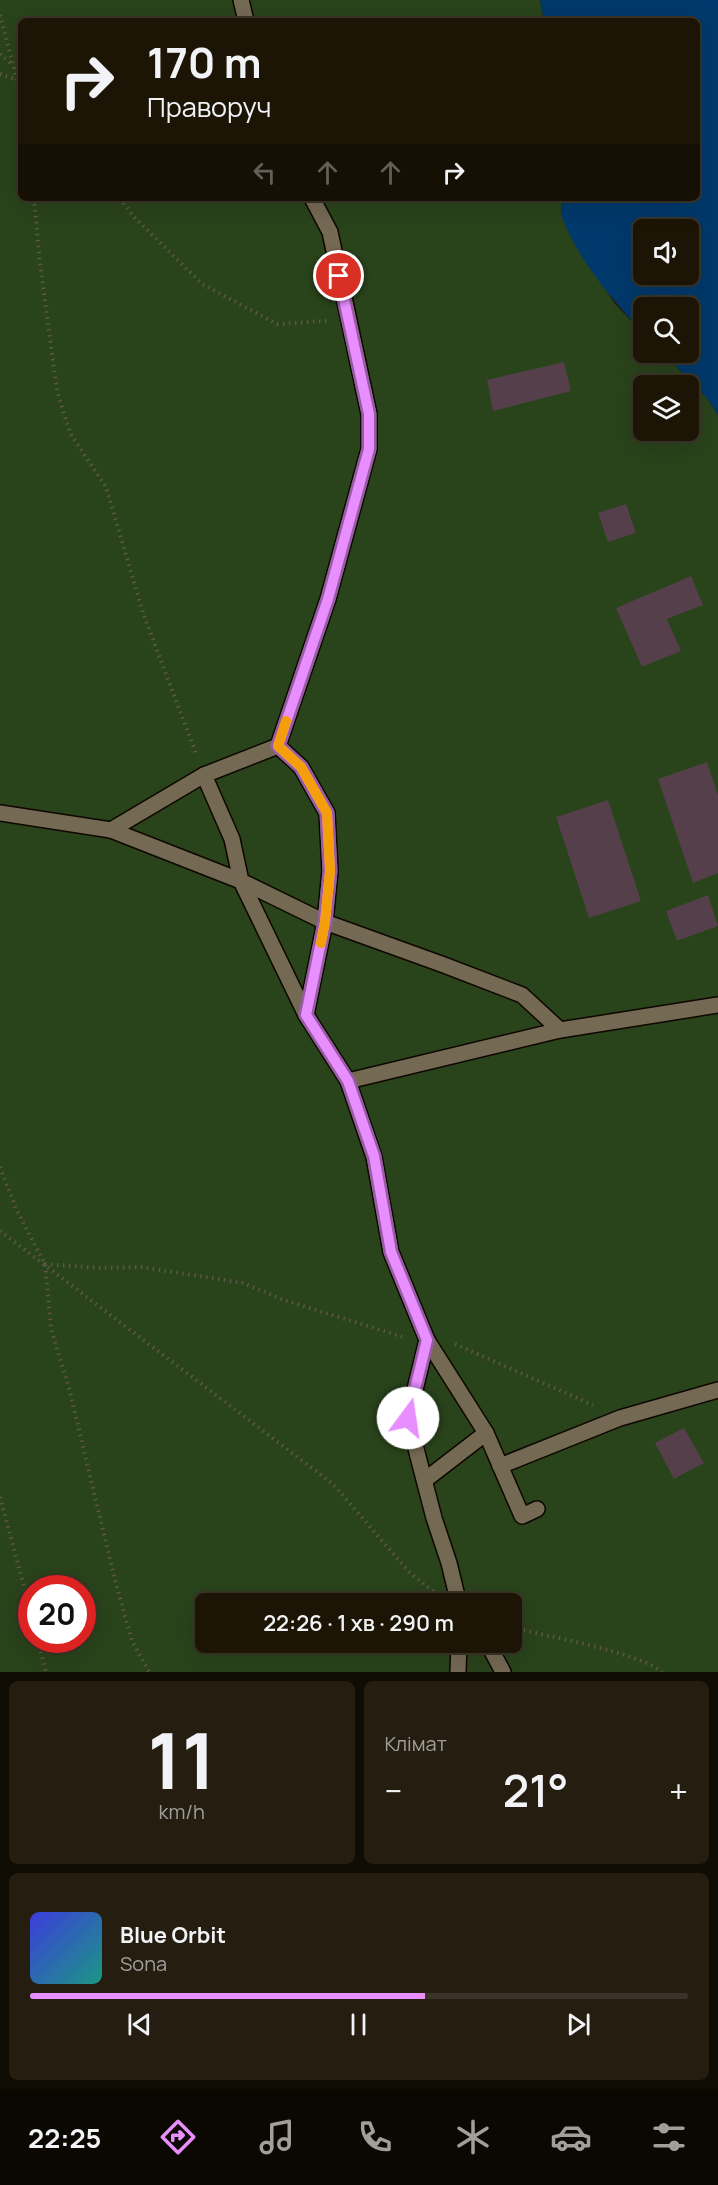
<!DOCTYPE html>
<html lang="uk">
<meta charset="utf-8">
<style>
:root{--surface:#1c1506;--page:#251e10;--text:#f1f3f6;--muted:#a09f9b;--line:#3a3428;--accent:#e88eff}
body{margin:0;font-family:Manrope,sans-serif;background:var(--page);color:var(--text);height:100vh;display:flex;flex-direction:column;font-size:22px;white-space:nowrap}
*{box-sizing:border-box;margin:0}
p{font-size:20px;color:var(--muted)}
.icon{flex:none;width:33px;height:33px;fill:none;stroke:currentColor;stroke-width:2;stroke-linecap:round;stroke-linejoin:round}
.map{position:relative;height:1672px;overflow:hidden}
.panel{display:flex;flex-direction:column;gap:9px;padding:9px;background:#0f0c03;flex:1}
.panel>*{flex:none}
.hud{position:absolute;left:18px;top:18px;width:682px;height:183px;border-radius:9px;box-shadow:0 6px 24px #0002,0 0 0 2px var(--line);background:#1c1506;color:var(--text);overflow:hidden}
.tools{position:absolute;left:633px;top:219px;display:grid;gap:12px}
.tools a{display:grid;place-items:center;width:66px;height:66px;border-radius:9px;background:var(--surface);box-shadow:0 6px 24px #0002,0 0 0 2px var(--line);font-size:30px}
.speed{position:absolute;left:18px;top:1575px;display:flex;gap:12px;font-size:30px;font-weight:700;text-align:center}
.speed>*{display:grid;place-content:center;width:78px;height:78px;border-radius:50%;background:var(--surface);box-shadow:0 6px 24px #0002,0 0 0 2px var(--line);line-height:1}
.speed .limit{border:9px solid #d22;background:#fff;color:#111}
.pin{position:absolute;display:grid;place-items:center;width:51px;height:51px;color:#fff;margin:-26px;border:3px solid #fff;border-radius:50%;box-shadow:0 2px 6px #0007}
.me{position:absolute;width:66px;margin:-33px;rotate:14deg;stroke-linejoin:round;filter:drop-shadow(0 0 4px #0008)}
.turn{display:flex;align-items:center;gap:21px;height:126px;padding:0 30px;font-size:27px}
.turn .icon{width:78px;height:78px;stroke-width:2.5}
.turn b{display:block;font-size:42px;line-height:51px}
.lanes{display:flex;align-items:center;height:57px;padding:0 30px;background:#0003;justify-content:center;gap:30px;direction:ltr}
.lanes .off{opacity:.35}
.big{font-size:45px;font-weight:600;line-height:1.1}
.panel .card{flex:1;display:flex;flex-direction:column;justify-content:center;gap:9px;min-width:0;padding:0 21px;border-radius:9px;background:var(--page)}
.panel .dial{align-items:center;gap:0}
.dial b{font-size:78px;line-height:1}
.song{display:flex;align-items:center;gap:18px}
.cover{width:72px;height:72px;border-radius:9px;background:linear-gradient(135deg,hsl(240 70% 55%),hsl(170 70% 35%))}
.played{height:6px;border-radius:3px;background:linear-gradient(90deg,var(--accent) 60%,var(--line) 60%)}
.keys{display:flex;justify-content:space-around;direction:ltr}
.heat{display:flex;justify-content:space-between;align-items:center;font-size:33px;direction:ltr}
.panel .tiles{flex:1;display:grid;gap:9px;grid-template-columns:1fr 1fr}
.card:last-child{grid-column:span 2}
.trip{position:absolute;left:195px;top:1593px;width:327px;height:60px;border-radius:9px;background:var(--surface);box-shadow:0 6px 24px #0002,0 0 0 2px var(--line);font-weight:600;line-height:60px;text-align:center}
.tab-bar{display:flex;height:96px;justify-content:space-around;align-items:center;background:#0b0802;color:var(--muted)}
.tab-bar .icon{width:42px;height:42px}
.tab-bar .active{color:var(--accent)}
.tab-bar b{font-size:27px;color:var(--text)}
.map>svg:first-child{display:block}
.green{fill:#29431b;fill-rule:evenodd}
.water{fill:#00396b;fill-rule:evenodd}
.building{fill:#543f4b}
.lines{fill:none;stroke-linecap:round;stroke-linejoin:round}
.lane-casing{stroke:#0e0600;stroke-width:18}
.path{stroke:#5f5746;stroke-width:4;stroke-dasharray:1.5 4.5;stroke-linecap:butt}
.lane{stroke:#746953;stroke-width:15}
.route-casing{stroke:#975ca6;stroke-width:15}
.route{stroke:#e88eff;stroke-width:10}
.slow{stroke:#f59e0b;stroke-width:10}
</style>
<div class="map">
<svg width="718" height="1672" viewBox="0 0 718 1672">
<rect width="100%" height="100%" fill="#251c08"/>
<path class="green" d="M0,0H540L544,21H21V198H561L562,215L614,303L643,333L644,352L663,353L707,398L718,415V1672H0ZM644,386H688V430H644ZM32,1588H82V1640H32ZM206,1604H512V1642H206Z"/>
<path class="water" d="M540,0H718V415L707,398L663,353L688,352V308H644L643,333C614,302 576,257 562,217C561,211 561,204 561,198H698V21H544ZM644,230H688V274H644Z"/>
<g class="building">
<polygon points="564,362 571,391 493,411 487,380"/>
<polygon points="626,504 636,533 608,542 598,513"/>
<polygon points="691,576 703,605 667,619 681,651 642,667 616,608"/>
<polygon points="707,762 718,795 718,873 693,883 658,779"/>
<polygon points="608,800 641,901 589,918 556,817"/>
<polygon points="708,895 718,926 677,941 666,911"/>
<polygon points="684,1428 704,1463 674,1479 655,1443"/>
</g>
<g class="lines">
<defs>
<g id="lane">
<polyline points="241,0 246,21"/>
<polyline points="204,775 232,839 241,881 325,922 444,965 522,995 560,1030"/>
<polyline points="0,813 111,830 241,881 306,1015 348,1081 374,1157 391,1252 427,1340 486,1433 522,1516 537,1509"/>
<polyline points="111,830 204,775 278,746"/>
<polyline points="306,1015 325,922 330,871 327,813 301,767 278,746 328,599 369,449 369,414 330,232 312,198"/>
<polyline points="348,1081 560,1030 718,1005"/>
<polyline points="427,1340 408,1418 434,1518 449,1563 459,1604"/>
<polyline points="500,1466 620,1418 718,1390"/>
<polyline points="425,1480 486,1433"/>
<polyline points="487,1642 503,1672"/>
<polyline points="458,1672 459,1642"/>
</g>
</defs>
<use href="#lane" class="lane-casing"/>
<g class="path">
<polyline points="0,15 21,95"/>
<polyline points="0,54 13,65"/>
<polyline points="0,74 18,80"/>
<polyline points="34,198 40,263 57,391 70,433 106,487 144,616 197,756"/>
<polyline points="120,198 133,216 202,284 277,324 327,321"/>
<polyline points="0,1167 17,1211 45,1264 51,1329 69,1388 115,1580 132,1641 149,1672"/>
<polyline points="0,1231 333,1484 410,1573 434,1592"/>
<polyline points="45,1264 98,1268 141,1267 243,1283 284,1300 403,1337"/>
<polyline points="455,1344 593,1405"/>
<polyline points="0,1497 32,1616"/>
<path d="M512,1628C544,1635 640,1653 662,1672"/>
<polyline points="38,1640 46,1672"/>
</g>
<use href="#lane" class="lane"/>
</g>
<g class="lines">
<defs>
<polyline id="route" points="339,276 369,414 369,449 328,599 278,746 301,767 327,813 330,871 325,922 306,1015 348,1081 374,1156 391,1252 427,1340 408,1418"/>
</defs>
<use href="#route" class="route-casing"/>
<use href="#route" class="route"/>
<polyline class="slow" points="286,721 278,746 301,767 327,813 330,871 325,922 321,943"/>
</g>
</svg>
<div class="tools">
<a><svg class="icon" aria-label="sound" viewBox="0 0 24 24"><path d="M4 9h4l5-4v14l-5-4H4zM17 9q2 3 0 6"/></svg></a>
<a><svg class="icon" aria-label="search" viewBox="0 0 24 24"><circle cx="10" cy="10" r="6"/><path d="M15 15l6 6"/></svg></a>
<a><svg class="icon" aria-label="layers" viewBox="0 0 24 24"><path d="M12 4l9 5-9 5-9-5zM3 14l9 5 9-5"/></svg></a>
</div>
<div class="speed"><div class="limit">20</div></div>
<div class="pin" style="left:339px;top:276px;background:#d93025"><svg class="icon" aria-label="arrive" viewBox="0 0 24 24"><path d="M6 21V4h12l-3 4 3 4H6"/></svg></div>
<svg class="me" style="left:408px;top:1418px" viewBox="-20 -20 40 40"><circle r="19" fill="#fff"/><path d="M0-13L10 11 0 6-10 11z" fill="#e88eff"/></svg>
<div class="trip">22:26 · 1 хв · 290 m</div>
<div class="hud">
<div class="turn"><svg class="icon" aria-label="right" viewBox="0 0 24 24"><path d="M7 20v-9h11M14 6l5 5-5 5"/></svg><div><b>170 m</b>Праворуч</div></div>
<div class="lanes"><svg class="icon off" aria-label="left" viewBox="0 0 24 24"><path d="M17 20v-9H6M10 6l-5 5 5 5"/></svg><svg class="icon off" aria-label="ahead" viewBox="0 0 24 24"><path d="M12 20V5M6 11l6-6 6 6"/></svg><svg class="icon off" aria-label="ahead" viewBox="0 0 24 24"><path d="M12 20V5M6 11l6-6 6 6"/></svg><svg class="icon" aria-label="right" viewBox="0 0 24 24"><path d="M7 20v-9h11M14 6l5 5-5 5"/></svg></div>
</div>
</div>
<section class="panel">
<div class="tiles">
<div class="card dial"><b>11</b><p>km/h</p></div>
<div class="card"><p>Клімат</p>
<div class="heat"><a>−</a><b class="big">21°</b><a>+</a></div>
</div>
<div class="card">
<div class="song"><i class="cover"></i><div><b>Blue Orbit</b><p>Sona</p></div></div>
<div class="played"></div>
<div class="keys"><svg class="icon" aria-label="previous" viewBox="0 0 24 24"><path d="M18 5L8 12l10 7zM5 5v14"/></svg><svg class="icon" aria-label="pause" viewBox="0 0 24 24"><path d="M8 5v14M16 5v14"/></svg><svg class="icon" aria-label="next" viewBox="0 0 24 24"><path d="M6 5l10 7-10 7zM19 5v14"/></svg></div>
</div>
</div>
</section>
<nav class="tab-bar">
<b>22:25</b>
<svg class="icon active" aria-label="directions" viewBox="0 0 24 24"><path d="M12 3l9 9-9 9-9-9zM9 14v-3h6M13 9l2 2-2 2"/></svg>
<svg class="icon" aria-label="music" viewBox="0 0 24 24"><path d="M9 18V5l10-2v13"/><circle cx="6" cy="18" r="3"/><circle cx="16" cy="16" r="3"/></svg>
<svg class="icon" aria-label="phone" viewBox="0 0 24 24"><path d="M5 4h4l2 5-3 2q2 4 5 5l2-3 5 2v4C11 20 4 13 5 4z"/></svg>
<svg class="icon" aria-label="climate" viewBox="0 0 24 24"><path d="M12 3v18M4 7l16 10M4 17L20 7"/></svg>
<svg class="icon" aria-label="car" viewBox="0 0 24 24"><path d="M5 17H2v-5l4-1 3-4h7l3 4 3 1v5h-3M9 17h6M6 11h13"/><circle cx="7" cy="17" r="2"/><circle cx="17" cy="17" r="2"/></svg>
<svg class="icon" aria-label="filters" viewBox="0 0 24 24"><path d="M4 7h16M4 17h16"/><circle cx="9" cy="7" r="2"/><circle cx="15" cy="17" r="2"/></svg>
</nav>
